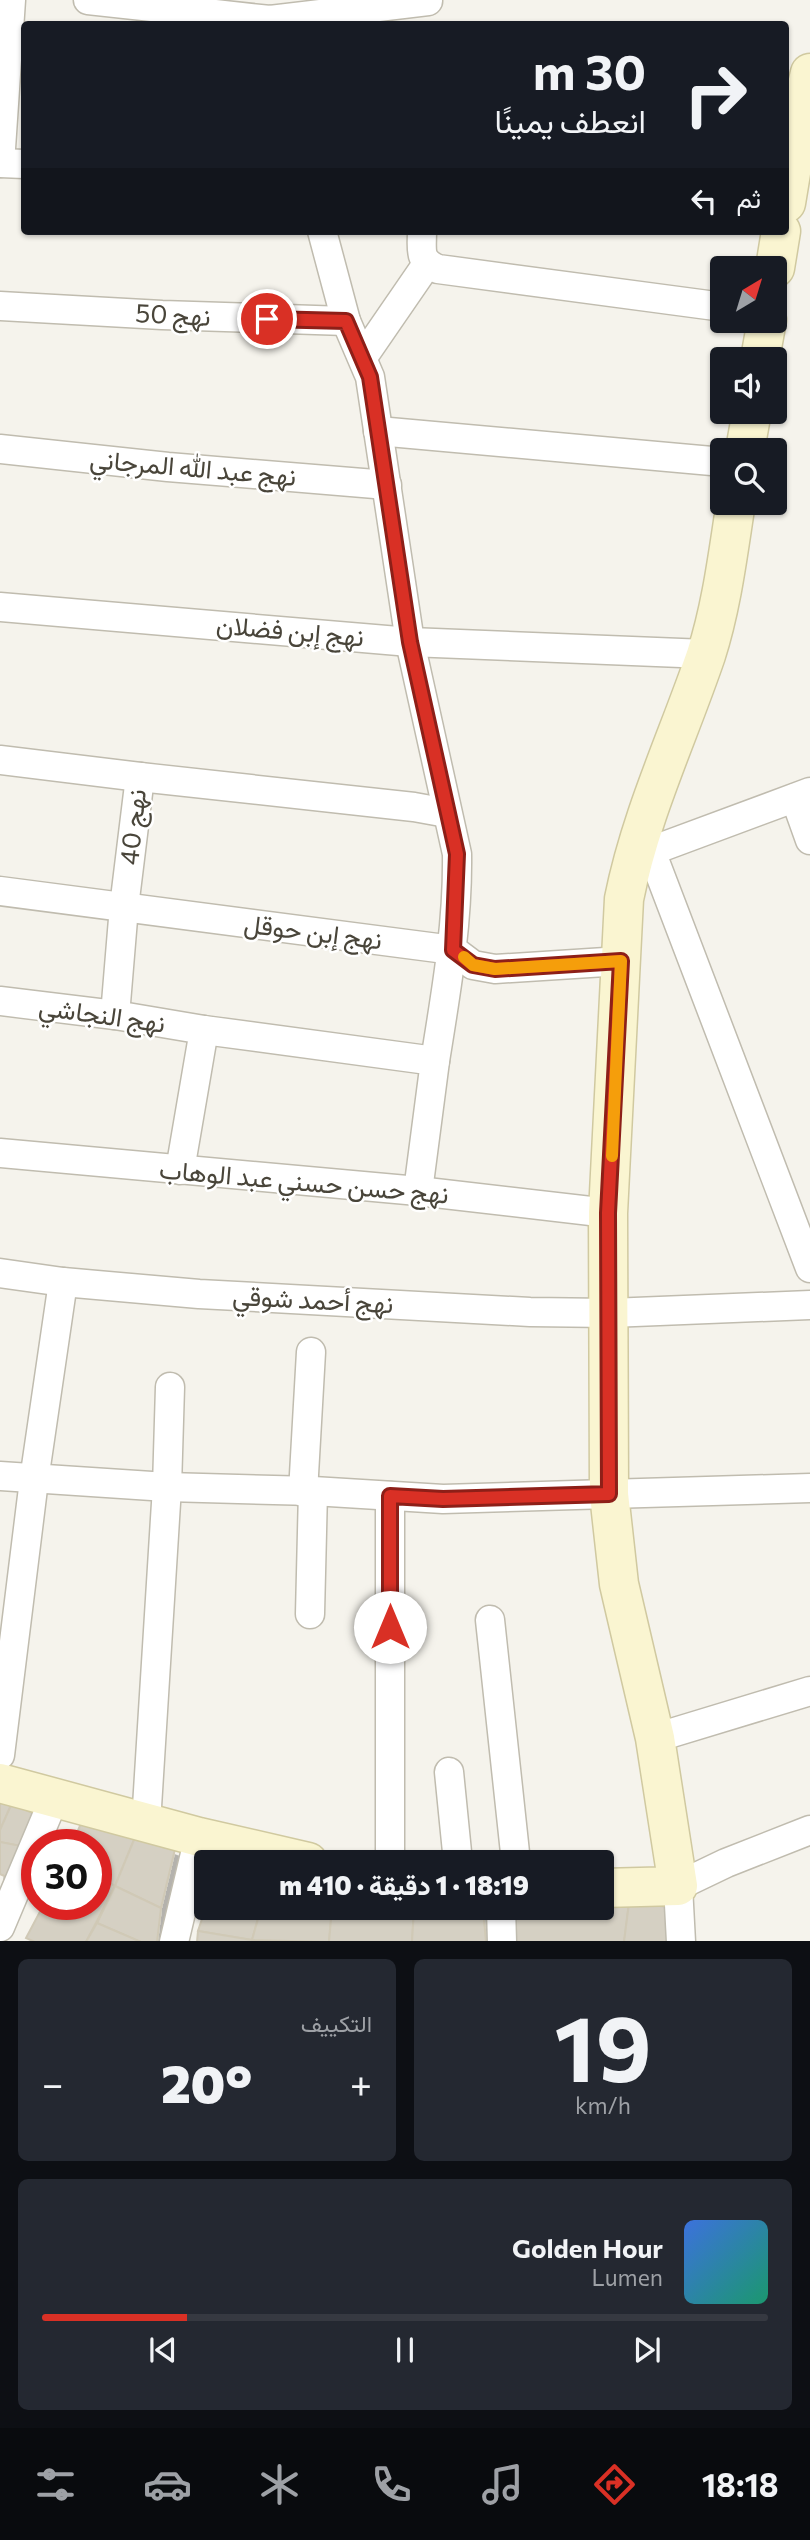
<!DOCTYPE html>
<html lang="ar">
<meta charset="utf-8">
<style>
:root{--surface:#171b24;--page:#242831;--text:#f1f3f6;--muted:#9ea1a6;--line:#363941;--accent:#d93025}
body{margin:0;font-family:Commissioner,Vazirmatn,sans-serif;background:var(--page);color:var(--text);direction:rtl;height:100vh;display:flex;flex-direction:column;font-size:26px;white-space:nowrap}
*{box-sizing:border-box;margin:0}
p{font-size:23px;color:var(--muted)}
.icon{flex:none;width:38px;height:38px;fill:none;stroke:currentColor;stroke-width:2;stroke-linecap:round;stroke-linejoin:round}
.map{position:relative;height:1941px;overflow:hidden;direction:ltr}
.side{display:flex;flex-direction:column;gap:18px;padding:18px;background:#0d0f14;flex:1}
.side>*{flex:none}
.top-card{position:absolute;left:21px;top:21px;width:768px;height:214px;border-radius:7px;box-shadow:0 2px 5px #0004;direction:rtl;background:#171b24;color:var(--text);overflow:hidden}
.needle{width:46px;rotate:38deg}
.tools{position:absolute;left:710px;top:256px;display:grid;gap:14px}
.tools a{display:grid;place-items:center;width:77px;height:77px;border-radius:7px;background:var(--surface);box-shadow:0 2px 5px #0004;font-size:35px}
.speed{position:absolute;left:21px;top:1829px;display:flex;gap:14px;font-size:35px;font-weight:700;text-align:center}
.speed>*{display:grid;place-content:center;width:91px;height:91px;border-radius:50%;background:var(--surface);box-shadow:0 2px 5px #0004;line-height:1}
.speed .limit{border:10px solid #d22;background:#fff;color:#111}
.pin{position:absolute;display:grid;place-items:center;width:60px;height:60px;color:#fff;margin:-30px;border:4px solid #fff;border-radius:50%;box-shadow:0 2px 7px #0007}
.me{position:absolute;width:77px;margin:-38px;rotate:0deg;stroke-linejoin:round;filter:drop-shadow(0 0 5px #0008)}
.turn{display:flex;align-items:center;gap:24px;height:147px;padding:0 28px;font-size:32px}
.turn .icon{width:91px;height:91px;stroke-width:2.5}
.turn b{display:block;font-size:49px;line-height:60px}
.then{display:flex;align-items:center;height:66px;padding:0 28px;background:#0003;gap:14px;font-size:26px}
.big{font-size:52px;font-weight:800;line-height:1.1}
.side .tile{flex:1;display:flex;flex-direction:column;justify-content:center;gap:10px;min-width:0;padding:0 24px;border-radius:10px;background:var(--page)}
.side .dial{align-items:center;gap:0}
.dial b{font-size:91px;line-height:1}
.song{display:flex;align-items:center;gap:21px}
.cover{width:84px;height:84px;border-radius:10px;background:linear-gradient(135deg,hsl(220 70% 55%),hsl(160 70% 35%))}
.played{height:7px;border-radius:4px;background:linear-gradient(90deg,var(--accent) 20%,var(--line) 20%)}
.keys{display:flex;justify-content:space-around;direction:ltr}
.heat{display:flex;justify-content:space-between;align-items:center;font-size:38px;direction:ltr}
.side .tiles{flex:1;display:grid;gap:18px;grid-template-columns:1fr 1fr}
.tile:last-child{grid-column:span 2}
.trip{position:absolute;left:194px;top:1850px;width:420px;height:70px;border-radius:7px;background:var(--surface);box-shadow:0 2px 5px #0004;font-weight:800;line-height:70px;text-align:center;direction:rtl}
.tabs{display:flex;height:112px;justify-content:space-around;align-items:center;background:#090b0e;color:var(--muted)}
.tabs .icon{width:49px;height:49px}
.tabs .selected{color:var(--accent)}
.tabs b{font-size:32px;color:var(--text)}
.map>svg:first-child{display:block}
.building{fill:#d5d0c3;stroke:#d0c9b6;stroke-width:2;filter:url(#shadow)}
.lines{fill:none;stroke-linecap:round;stroke-linejoin:round}
.street-casing{stroke:#c0bcaf;stroke-width:31}
.secondary-casing{stroke:#d0c9a0;stroke-width:41}
.street{stroke:#fff;stroke-width:28}
.secondary{stroke:#faf5d1;stroke-width:38}
.route-casing{stroke:#8d1f18;stroke-width:18}
.route{stroke:#d93025;stroke-width:12}
.slow{stroke:#f59e0b;stroke-width:12}
.labels{text-anchor:middle;stroke-width:5;stroke-linejoin:round;paint-order:stroke}
.street-label{font-size:26px;fill:#49453a;stroke:#fff}
</style>
<div class="map">
<svg width="810" height="1942" viewBox="0 0 810 1942">
<defs>
<filter id="shadow"><feDropShadow dx="4.5" dy="8" stdDeviation="0" flood-color="#0004"/></filter>
</defs>
<rect width="100%" height="100%" fill="#f5f3ec"/>
<g class="building">
<polygon points="0,1798 12,1803 0,1830"/>
<polygon points="12,1803 34,1814 26,1847 0,1842 0,1830"/>
<polygon points="83,1819 136,1835 115,1886 96,1876 96,1844 72,1844"/>
<polygon points="136,1835 175,1849 161,1908 115,1886"/>
<polygon points="0,1842 26,1847 13,1880 0,1874"/>
<polygon points="96,1876 115,1886 86,1942 35,1942 26,1938 44,1904 96,1904"/>
<polygon points="115,1886 161,1908 157,1942 141,1942 97,1923"/>
<polygon points="602,1903 629,1903 624,1942 513,1942 512,1908 602,1908"/>
<polygon points="629,1903 669,1907 670,1942 624,1942"/>
<polygon points="206,1907 261,1908 252,1940 198,1931"/>
<polygon points="261,1908 332,1908 329,1942 252,1940"/>
<polygon points="332,1908 414,1908 412,1942 329,1942"/>
<polygon points="414,1908 483,1908 486,1942 412,1942"/>
<polygon points="97,1923 141,1942 86,1942"/>
<polygon points="198,1931 252,1940 251,1942 197,1942"/>
</g>
<g class="lines">
<defs>
<g id="street">
<polyline points="88,0 270,20 428,1"/>
<polyline points="0,163 11,0"/>
<polyline points="0,163 24,164"/>
<path d="M322,231L346,321L370,377L410,642L457,854C458,925 446,992 435,1061"/>
<path d="M422,231C422,251 418,260 438,269L723,307"/>
<polyline points="0,306 162,315 346,321"/>
<polyline points="363,357 427,264"/>
<polyline points="378,431 723,462"/>
<polyline points="0,449 168,467 387,485"/>
<polyline points="0,607 410,642 706,654"/>
<polyline points="0,760 140,777 414,807 447,813"/>
<polyline points="795,798 810,840"/>
<polyline points="651,851 810,1268"/>
<polyline points="635,855 651,851 810,792"/>
<polyline points="0,891 453,950 473,965 495,969 621,961"/>
<polyline points="0,1001 115,1015 204,1030"/>
<polyline points="115,1015 124,907 140,777"/>
<polyline points="0,1153 418,1191 608,1213"/>
<polyline points="180,1170 204,1030 435,1061 418,1191"/>
<polyline points="0,1273 63,1282 199,1294 530,1312 610,1313 810,1305"/>
<polyline points="0,1476 167,1487 313,1491 443,1499 810,1488"/>
<polyline points="303,1492 311,1352"/>
<polyline points="390,1496 390,1862"/>
<polyline points="310,1614 313,1491"/>
<polyline points="490,1620 516,1862"/>
<polyline points="655,1738 810,1691"/>
<polyline points="0,1755 34,1480 63,1282"/>
<polyline points="449,1772 458,1862"/>
<polyline points="146,1823 167,1487 170,1387"/>
<polyline points="501,1908 502,1942"/>
<polyline points="0,1927 54,1799"/>
<polyline points="174,1942 199,1837"/>
<polyline points="681,1942 678,1886 726,1863 810,1830"/>
</g>
<g id="secondary">
<polyline points="786,203 802,106 810,73"/>
<polyline points="775,268 781,231"/>
<polyline points="760,359 767,320"/>
<polyline points="745,450 752,411"/>
<polyline points="0,1783 199,1837 308,1862"/>
<path d="M602,1888L678,1886L655,1738L619,1584L609,1494L608,1213L624,899C641,814 678,737 706,655C722,605 728,553 736,502"/>
</g>
</defs>
<use href="#street" class="street-casing"/>
<use href="#secondary" class="secondary-casing"/>
<use href="#street" class="street"/>
<use href="#secondary" class="secondary"/>
</g>
<g class="lines">
<defs>
<polyline id="route" points="267,319 346,321 370,377 410,642 457,854 453,950 473,965 495,969 621,961 608,1213 609,1494 443,1499 390,1496 390,1627"/>
</defs>
<use href="#route" class="route-casing"/>
<use href="#route" class="route"/>
<polyline class="slow" points="464,957 473,965 495,969 621,961 612,1156"/>
</g>
<g class="labels">
<g class="street-label">
<text transform="translate(173 315) rotate(3)" y="9">نهج 50</text>
<text transform="translate(193 468) rotate(5)" y="9">نهج عبد الله المرجاني</text>
<text transform="translate(290 631) rotate(5)" y="9">نهج إبن فضلان</text>
<text transform="translate(133 827) rotate(-84)" y="9">نهج 40</text>
<text transform="translate(313 932) rotate(7)" y="9">نهج إبن حوقل</text>
<text transform="translate(102 1015) rotate(8)" y="9">نهج النجاشي</text>
<text transform="translate(304 1182) rotate(5)" y="9">نهج حسن حسني عبد الوهاب</text>
<text transform="translate(313 1300) rotate(3)" y="9">نهج أحمد شوقي</text>
</g>
</g>
</svg>
<div class="tools">
<a><svg class="needle" viewBox="-14 -14 28 28"><path d="M0-13l5 13h-10z" fill="#e53935"/><path d="M0 13l5-13h-10z" fill="#9ea1a6"/></svg></a>
<a><svg class="icon" aria-label="sound" viewBox="0 0 24 24"><path d="M4 9h4l5-4v14l-5-4H4zM17 9q2 3 0 6"/></svg></a>
<a><svg class="icon" aria-label="search" viewBox="0 0 24 24"><circle cx="10" cy="10" r="6"/><path d="M15 15l6 6"/></svg></a>
</div>
<div class="speed"><div class="limit">30</div></div>
<div class="pin" style="left:267px;top:319px;background:#d93025"><svg class="icon" aria-label="arrive" viewBox="0 0 24 24"><path d="M6 21V4h12l-3 4 3 4H6"/></svg></div>
<svg class="me" style="left:390px;top:1627px" viewBox="-20 -20 40 40"><circle r="19" fill="#fff"/><path d="M0-13L10 11 0 6-10 11z" fill="#d93025"/></svg>
<div class="trip">18:19 · 1 دقيقة · 410 m</div>
<div class="top-card">
<div class="turn"><svg class="icon" aria-label="right" viewBox="0 0 24 24"><path d="M7 20v-9h11M14 6l5 5-5 5"/></svg><div><b>30 m</b>انعطف يمينًا</div></div>
<div class="then">ثم<svg class="icon" aria-label="left" viewBox="0 0 24 24"><path d="M17 20v-9H6M10 6l-5 5 5 5"/></svg></div>
</div>
</div>
<section class="side">
<div class="tiles">
<div class="tile dial"><b>19</b><p>km/h</p></div>
<div class="tile"><p>التكييف</p>
<div class="heat"><a>−</a><b class="big">20°</b><a>+</a></div>
</div>
<div class="tile">
<div class="song"><i class="cover"></i><div><b>Golden Hour</b><p>Lumen</p></div></div>
<div class="played"></div>
<div class="keys"><svg class="icon" aria-label="previous" viewBox="0 0 24 24"><path d="M18 5L8 12l10 7zM5 5v14"/></svg><svg class="icon" aria-label="pause" viewBox="0 0 24 24"><path d="M8 5v14M16 5v14"/></svg><svg class="icon" aria-label="next" viewBox="0 0 24 24"><path d="M6 5l10 7-10 7zM19 5v14"/></svg></div>
</div>
</div>
</section>
<nav class="tabs">
<b>18:18</b>
<svg class="icon selected" aria-label="directions" viewBox="0 0 24 24"><path d="M12 3l9 9-9 9-9-9zM9 14v-3h6M13 9l2 2-2 2"/></svg>
<svg class="icon" aria-label="music" viewBox="0 0 24 24"><path d="M9 18V5l10-2v13"/><circle cx="6" cy="18" r="3"/><circle cx="16" cy="16" r="3"/></svg>
<svg class="icon" aria-label="phone" viewBox="0 0 24 24"><path d="M5 4h4l2 5-3 2q2 4 5 5l2-3 5 2v4C11 20 4 13 5 4z"/></svg>
<svg class="icon" aria-label="climate" viewBox="0 0 24 24"><path d="M12 3v18M4 7l16 10M4 17L20 7"/></svg>
<svg class="icon" aria-label="car" viewBox="0 0 24 24"><path d="M5 17H2v-5l4-1 3-4h7l3 4 3 1v5h-3M9 17h6M6 11h13"/><circle cx="7" cy="17" r="2"/><circle cx="17" cy="17" r="2"/></svg>
<svg class="icon" aria-label="filters" viewBox="0 0 24 24"><path d="M4 7h16M4 17h16"/><circle cx="9" cy="7" r="2"/><circle cx="15" cy="17" r="2"/></svg>
</nav>
